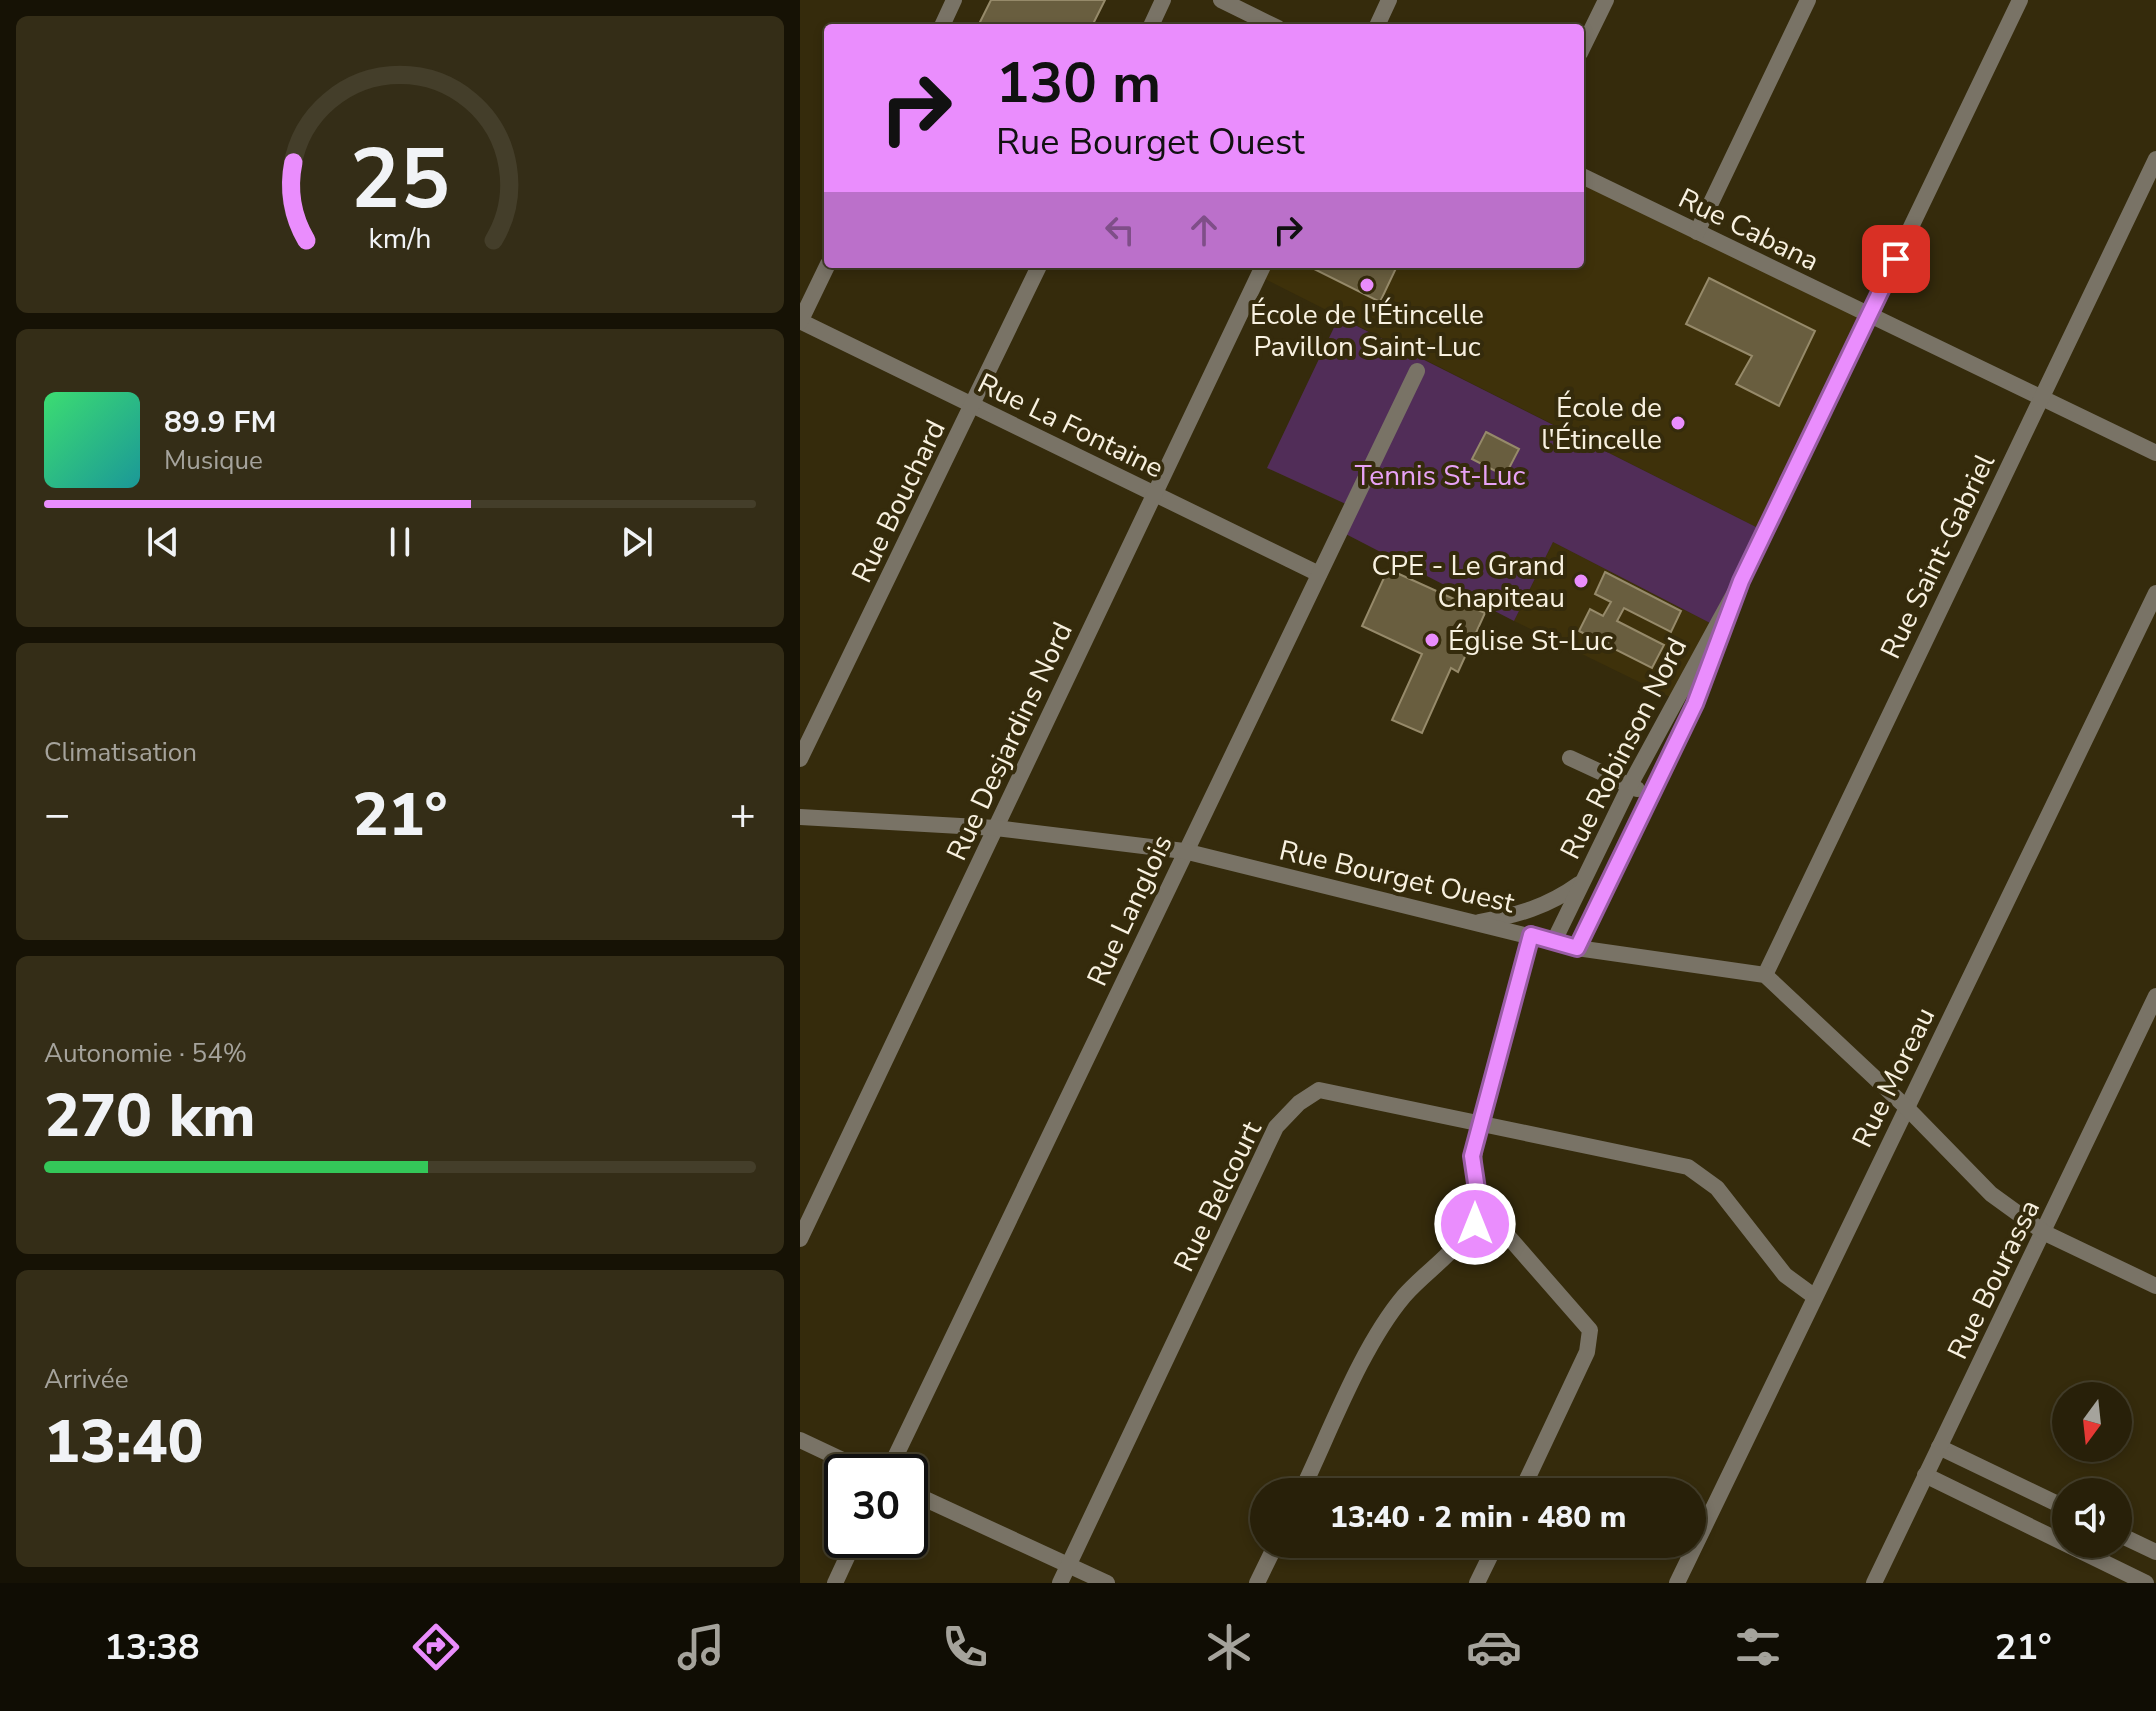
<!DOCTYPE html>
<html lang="fr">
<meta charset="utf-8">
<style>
:root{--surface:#282009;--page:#342d17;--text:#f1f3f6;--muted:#a5a39c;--line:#443e2a;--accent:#ea8dfd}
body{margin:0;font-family:"Nunito Sans",sans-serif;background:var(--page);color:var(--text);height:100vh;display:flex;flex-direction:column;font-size:30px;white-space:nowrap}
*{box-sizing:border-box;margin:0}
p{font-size:26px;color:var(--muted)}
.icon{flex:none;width:44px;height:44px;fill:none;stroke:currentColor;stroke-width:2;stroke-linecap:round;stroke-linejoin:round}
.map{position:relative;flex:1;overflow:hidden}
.details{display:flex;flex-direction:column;gap:16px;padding:16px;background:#161205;width:800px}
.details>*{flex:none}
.top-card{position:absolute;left:24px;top:24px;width:760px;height:244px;border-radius:8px;box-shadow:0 4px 12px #0003,0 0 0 2px var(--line);background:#ea8dfd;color:#111;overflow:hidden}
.needle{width:52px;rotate:195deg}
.buttons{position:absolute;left:1252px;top:1382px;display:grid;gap:16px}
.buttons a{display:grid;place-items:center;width:80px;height:80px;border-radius:50%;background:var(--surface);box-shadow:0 4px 12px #0003,0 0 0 2px var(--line);font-size:40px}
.speed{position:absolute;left:24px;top:1454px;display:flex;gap:16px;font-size:40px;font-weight:700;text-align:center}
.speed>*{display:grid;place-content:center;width:104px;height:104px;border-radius:50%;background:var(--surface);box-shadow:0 4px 12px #0003,0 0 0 2px var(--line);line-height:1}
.speed .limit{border:4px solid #111;border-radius:12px;background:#fff;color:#111}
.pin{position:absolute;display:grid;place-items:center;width:68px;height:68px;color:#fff;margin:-34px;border-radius:16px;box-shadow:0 4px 12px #0006}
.me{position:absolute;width:88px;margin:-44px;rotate:0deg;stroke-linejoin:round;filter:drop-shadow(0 0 6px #0008)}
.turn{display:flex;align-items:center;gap:28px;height:168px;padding:0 40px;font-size:36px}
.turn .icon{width:104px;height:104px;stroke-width:2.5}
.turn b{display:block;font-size:56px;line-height:68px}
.lanes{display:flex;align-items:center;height:76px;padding:0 40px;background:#0003;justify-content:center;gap:40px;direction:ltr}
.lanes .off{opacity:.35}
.big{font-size:60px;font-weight:800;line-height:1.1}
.details .widget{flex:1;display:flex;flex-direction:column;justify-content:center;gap:12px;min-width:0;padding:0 28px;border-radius:12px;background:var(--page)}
.details .dial{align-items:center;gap:0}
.dial svg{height:208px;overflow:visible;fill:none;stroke:var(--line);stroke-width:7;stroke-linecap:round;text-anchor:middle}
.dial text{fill:var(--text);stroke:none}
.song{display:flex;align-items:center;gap:24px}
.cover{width:96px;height:96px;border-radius:12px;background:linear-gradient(135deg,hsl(140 70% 55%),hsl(180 70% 35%))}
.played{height:8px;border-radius:4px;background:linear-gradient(90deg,var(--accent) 60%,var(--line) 60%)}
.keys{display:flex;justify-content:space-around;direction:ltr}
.heat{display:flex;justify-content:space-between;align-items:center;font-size:44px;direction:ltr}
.charge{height:12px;border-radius:6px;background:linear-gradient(90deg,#34c759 54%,var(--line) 0)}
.trip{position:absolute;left:450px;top:1478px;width:456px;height:80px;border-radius:40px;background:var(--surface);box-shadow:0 4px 12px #0003,0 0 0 2px var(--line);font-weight:800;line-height:80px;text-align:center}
.menu{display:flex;height:128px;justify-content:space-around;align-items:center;background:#100d04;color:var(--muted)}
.menu .icon{width:56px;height:56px}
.menu .active{color:var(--accent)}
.menu b{font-size:36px;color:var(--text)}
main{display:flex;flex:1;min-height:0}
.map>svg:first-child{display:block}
.built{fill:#3e310a}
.green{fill:#512d58}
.building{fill:#695e3f;stroke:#968a6a;stroke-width:2}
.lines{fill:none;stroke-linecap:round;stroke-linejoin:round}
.minor{stroke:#797366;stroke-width:16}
.tertiary{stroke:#797366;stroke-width:16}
.route-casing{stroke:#985ca4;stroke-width:20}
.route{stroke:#ea8dfd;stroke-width:14}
.poi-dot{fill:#ea8dfd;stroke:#352b0c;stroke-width:3}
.labels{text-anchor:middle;stroke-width:8;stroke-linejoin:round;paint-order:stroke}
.street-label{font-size:28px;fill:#f8f1e0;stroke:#352b0c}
.poi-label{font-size:28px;fill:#f8f1e0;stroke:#352b0c;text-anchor:end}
.park-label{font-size:28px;fill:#e7a2f5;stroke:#352b0c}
</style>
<main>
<section class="details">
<div class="widget dial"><svg viewBox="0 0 100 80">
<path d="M14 69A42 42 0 1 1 86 69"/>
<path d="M14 69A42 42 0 0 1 9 39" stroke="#ea8dfd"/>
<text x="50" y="56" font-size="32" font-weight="700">25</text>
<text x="50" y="72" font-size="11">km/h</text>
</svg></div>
<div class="widget">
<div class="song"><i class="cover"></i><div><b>89.9 FM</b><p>Musique</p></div></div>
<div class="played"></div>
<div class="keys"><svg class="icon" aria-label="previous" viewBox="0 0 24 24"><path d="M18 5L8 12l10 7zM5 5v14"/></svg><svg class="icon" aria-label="pause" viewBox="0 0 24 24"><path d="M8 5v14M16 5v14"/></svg><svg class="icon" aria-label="next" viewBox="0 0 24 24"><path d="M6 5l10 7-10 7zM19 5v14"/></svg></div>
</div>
<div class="widget"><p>Climatisation</p>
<div class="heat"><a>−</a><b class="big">21°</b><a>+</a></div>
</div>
<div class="widget"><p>Autonomie · 54%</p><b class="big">270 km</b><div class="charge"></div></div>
<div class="widget"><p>Arrivée</p><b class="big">13:40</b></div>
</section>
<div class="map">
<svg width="1356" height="1583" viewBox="0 0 1356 1583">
<rect width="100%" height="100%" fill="#352b0c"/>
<g class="built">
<polygon points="780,175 1061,312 958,528 459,276 464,264 780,264"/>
<polygon points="753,542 912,624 870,697 714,621"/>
</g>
<polygon class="green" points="539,317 958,528 912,624 753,542 714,621 538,530 548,505 467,468"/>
<g class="building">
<polygon points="191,0 305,0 291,28 177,28"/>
<polygon points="513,264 598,264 580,302 512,268"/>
<polygon points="909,278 1015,331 979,406 936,384 952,356 886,324"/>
<polygon points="686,432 719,449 705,476 672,459"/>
<polygon points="588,569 685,613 658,672 651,668 622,733 592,720 622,654 562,626"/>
<polygon points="805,572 881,611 871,632 824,608 817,621 864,645 852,668 779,631 790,609 803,616 811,602 795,594"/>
</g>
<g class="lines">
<g class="minor">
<polyline points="421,0 478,28"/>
<polyline points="141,28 154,0"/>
<polyline points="350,28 363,0"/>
<polyline points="576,28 589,0"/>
<polyline points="780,53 806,0"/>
<polyline points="780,175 1356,453"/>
<polyline points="897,232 1008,0"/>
<polyline points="0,321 519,574"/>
<polyline points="0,322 28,264"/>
<polyline points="770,758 837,789"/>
<polyline points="0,759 240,264"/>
<path d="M679,922C718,915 747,907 779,884"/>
<polyline points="754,941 830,785 941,581 1220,0"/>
<polyline points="777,948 895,704 922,631"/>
<polyline points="965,975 1356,159"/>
<polyline points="0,1239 464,264"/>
<polyline points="0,1440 68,1472"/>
<polyline points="1139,1447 1266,1508"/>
<polyline points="88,1472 617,371"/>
<polyline points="1125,1475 1346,1583"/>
<polyline points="110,1492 307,1583"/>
<path d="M501,1492C530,1432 561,1347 604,1296C631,1265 671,1245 679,1203"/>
<path d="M721,1492L787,1352L790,1330L679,1203C672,1175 673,1153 679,1125L731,935"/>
<polyline points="1318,1534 1356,1552"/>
<polyline points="35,1583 55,1540"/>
<polyline points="260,1583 476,1127 499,1103 519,1090 888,1167 917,1188 985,1275 1015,1297"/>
<polyline points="457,1583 476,1544"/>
<polyline points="677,1583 696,1544"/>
<polyline points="877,1583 1356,593"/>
<polyline points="1074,1583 1356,996"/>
</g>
<polyline class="tertiary" points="0,817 196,828 384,851 777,948 965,975 1107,1108 1191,1194 1245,1233 1356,1286"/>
</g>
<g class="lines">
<defs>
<polyline id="route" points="675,1224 679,1203 672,1156 731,935 777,948 895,704 941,581 1096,259"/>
</defs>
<use href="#route" class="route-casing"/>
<use href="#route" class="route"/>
</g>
<g class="poi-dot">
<circle cx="567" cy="285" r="8"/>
<circle cx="878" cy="423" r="8"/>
<circle cx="781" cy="581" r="8"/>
<circle cx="632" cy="640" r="8"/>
</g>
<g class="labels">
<g class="street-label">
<text transform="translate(949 229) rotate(26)" y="10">Rue Cabana</text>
<text transform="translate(271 425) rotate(26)" y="10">Rue La Fontaine</text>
<text transform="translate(98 501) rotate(-64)" y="10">Rue Bouchard</text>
<text transform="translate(1137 556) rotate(-64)" y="10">Rue Saint-Gabriel</text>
<text transform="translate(209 741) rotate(-65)" y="10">Rue Desjardins Nord</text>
<text transform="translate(823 748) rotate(-63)" y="10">Rue Robinson Nord</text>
<text transform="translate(597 876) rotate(13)" y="10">Rue Bourget Ouest</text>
<text transform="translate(329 910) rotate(-65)" y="10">Rue Langlois</text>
<text transform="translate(1093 1077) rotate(-64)" y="10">Rue Moreau</text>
<text transform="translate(417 1196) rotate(-64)" y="10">Rue Belcourt</text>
<text transform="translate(1193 1279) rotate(-64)" y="10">Rue Bourassa</text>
</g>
<g class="poi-label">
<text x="567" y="324" text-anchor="middle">École de l'Étincelle<tspan x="567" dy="32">Pavillon Saint-Luc</tspan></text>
<text x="862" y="417">École de<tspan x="862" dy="32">l'Étincelle</tspan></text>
<text x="765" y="575">CPE - Le Grand<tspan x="765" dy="32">Chapiteau</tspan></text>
<text x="648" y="650" text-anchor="start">Église St-Luc</text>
</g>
<g class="park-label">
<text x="640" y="485">Tennis St-Luc</text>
</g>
</g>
</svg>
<div class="buttons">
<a><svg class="needle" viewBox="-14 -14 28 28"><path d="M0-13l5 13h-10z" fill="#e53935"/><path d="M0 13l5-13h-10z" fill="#a5a39c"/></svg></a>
<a><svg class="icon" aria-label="sound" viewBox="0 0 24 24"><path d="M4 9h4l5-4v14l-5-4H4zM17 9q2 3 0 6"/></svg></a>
</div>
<div class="speed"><div class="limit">30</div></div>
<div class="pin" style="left:1096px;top:259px;background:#d93025"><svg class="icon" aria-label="arrive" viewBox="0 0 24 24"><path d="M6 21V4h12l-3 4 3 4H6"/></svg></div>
<svg class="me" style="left:675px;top:1224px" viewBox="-20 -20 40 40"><circle r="17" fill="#ea8dfd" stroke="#fff" stroke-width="3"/><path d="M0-11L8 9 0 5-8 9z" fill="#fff"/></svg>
<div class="trip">13:40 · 2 min · 480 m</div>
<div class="top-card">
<div class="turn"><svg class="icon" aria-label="right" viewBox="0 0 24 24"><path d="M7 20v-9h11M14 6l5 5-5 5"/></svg><div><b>130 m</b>Rue Bourget Ouest</div></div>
<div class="lanes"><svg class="icon off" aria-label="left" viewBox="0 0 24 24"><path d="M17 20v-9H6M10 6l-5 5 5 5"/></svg><svg class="icon off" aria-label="ahead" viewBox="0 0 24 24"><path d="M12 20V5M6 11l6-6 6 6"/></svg><svg class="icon" aria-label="right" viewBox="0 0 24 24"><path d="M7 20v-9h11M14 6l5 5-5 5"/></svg></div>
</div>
</div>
</main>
<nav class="menu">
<b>13:38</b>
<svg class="icon active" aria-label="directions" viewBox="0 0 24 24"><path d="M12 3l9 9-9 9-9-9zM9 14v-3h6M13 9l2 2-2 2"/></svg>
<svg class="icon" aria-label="music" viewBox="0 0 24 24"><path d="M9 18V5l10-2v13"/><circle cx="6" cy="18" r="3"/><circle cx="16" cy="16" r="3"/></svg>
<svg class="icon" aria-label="phone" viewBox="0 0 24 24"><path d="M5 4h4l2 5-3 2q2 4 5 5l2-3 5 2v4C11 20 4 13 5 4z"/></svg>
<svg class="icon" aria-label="climate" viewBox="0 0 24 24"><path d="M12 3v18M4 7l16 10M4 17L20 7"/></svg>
<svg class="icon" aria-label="car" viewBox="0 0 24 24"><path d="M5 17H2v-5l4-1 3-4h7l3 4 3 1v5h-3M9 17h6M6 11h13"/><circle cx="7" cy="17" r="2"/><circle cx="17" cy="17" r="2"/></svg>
<svg class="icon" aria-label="filters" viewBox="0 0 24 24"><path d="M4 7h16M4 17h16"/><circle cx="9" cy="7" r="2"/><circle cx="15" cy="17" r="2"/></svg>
<b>21°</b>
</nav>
